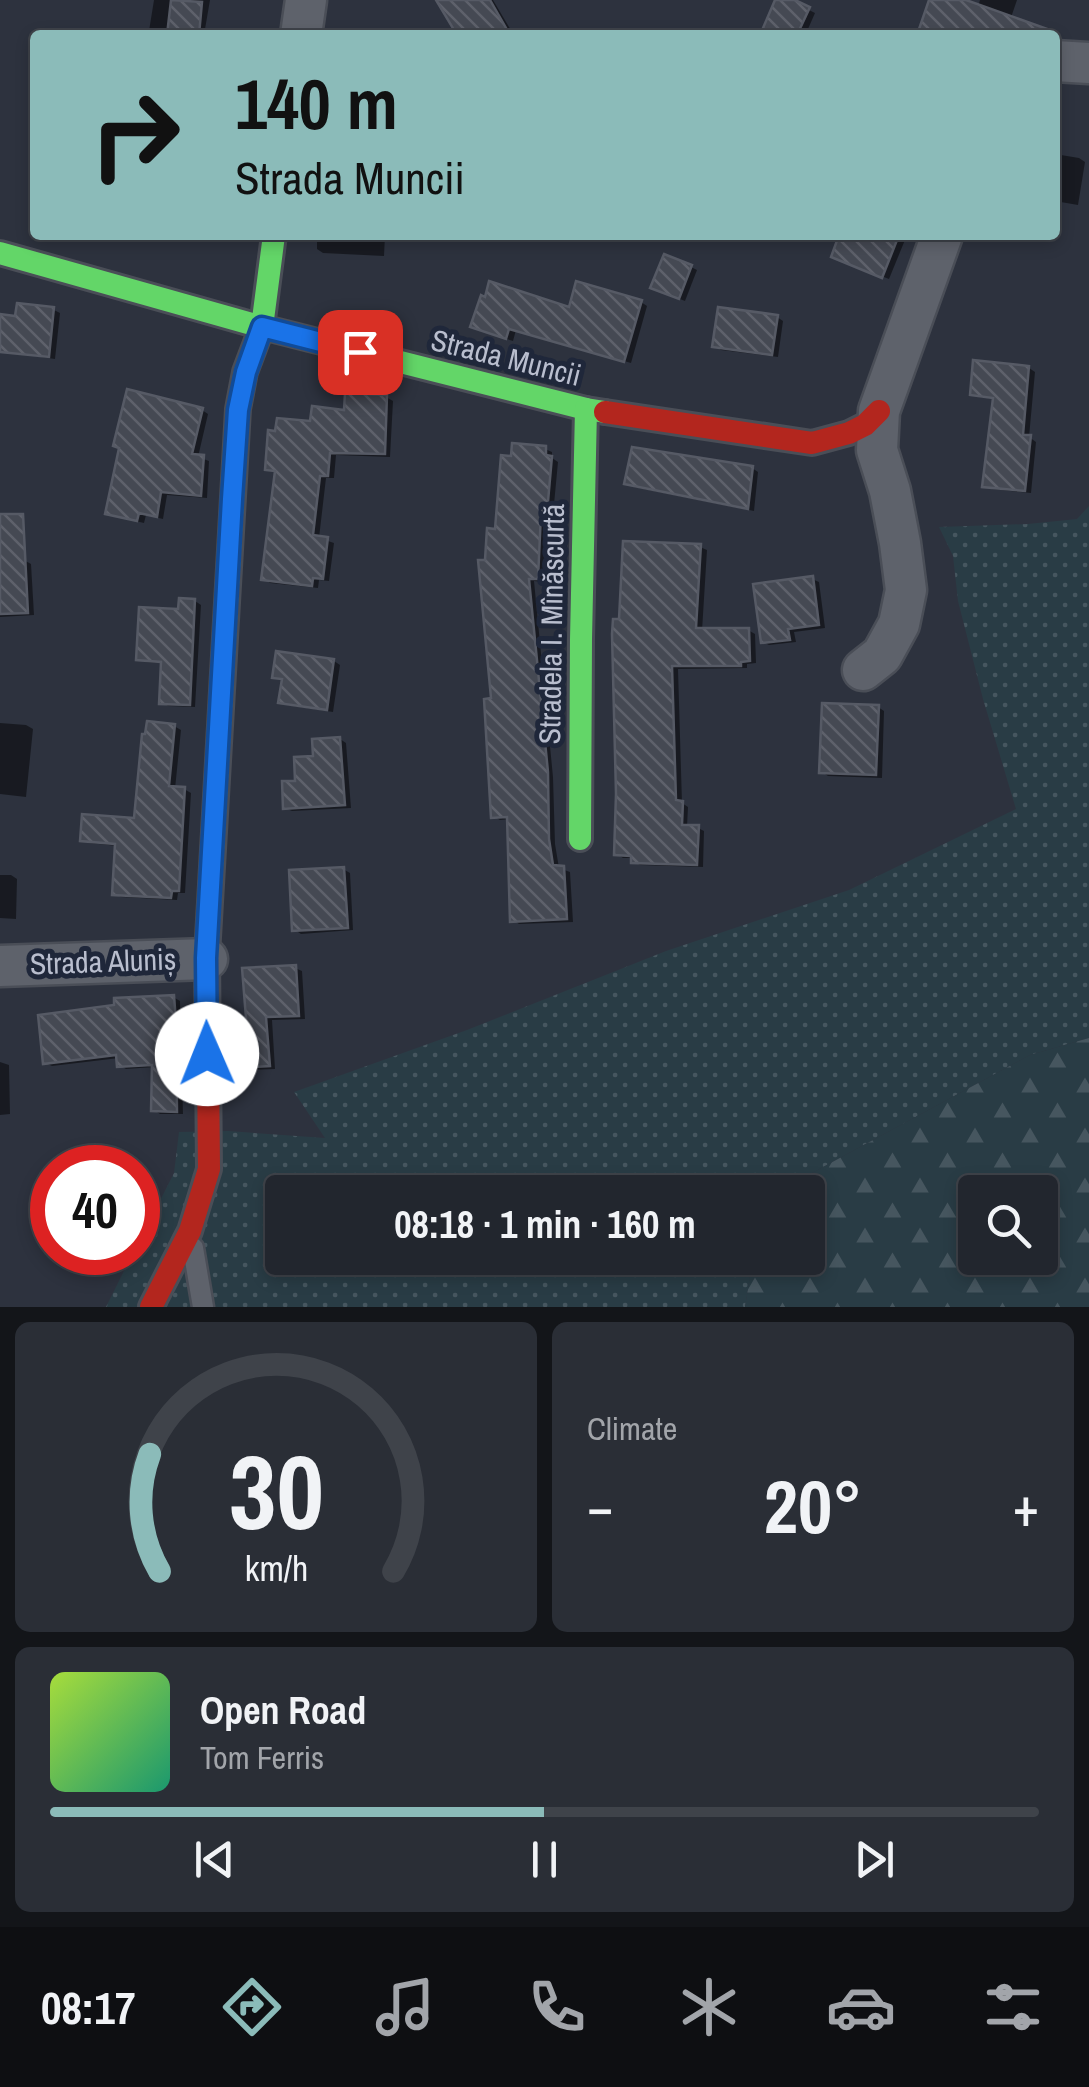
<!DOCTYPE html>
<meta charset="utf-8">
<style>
:root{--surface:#22262e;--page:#2a2e36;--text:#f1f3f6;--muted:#a2a5aa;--line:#3f434a;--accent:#8bbbb9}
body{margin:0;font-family:"Archivo Narrow",sans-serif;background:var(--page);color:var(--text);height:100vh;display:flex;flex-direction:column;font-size:38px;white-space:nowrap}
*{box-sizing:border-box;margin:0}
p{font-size:32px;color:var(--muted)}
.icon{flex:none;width:55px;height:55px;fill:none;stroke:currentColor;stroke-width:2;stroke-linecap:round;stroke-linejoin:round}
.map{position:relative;height:1307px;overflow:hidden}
.panel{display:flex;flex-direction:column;gap:15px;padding:15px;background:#131519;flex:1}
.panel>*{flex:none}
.top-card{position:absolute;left:30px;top:30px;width:1030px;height:210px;border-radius:10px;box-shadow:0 5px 15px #0003,0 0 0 2px var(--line);background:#8bbbb9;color:#111;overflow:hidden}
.tools{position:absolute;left:958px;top:1175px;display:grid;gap:20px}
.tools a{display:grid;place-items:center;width:100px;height:100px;border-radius:10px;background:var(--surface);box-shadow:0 5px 15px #0003,0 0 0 2px var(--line);font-size:50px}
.speed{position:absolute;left:30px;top:1145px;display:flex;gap:20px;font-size:50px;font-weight:700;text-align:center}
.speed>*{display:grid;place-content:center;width:130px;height:130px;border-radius:50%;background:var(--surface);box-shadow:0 5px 15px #0003,0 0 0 2px var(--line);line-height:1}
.speed .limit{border:15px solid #d22;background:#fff;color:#111}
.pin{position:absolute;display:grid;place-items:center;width:85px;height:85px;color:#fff;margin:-42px;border-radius:20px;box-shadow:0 5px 15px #0006}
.me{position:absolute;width:110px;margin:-55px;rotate:359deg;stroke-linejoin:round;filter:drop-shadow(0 0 8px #0008)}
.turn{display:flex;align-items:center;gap:35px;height:210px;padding:0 40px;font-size:45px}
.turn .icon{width:130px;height:130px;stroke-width:2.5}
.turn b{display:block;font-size:70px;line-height:85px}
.big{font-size:75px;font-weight:800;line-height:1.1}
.panel .widget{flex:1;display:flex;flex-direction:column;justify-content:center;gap:15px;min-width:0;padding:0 35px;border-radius:15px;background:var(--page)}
.panel .dial{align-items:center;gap:0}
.dial svg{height:260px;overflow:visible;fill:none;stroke:var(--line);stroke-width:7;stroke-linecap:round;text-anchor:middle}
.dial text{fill:var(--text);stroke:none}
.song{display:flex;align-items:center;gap:30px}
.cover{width:120px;height:120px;border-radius:15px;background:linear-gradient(135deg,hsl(80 70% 55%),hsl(160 70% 35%))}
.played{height:10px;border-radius:5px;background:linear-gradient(90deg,var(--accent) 50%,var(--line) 50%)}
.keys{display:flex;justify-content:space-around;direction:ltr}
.heat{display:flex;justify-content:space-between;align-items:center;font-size:55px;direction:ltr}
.panel .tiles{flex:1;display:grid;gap:15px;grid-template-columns:1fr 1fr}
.widget:last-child{grid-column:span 2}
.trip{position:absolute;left:265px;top:1175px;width:560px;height:100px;border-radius:10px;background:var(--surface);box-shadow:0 5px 15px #0003,0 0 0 2px var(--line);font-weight:800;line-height:100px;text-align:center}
.dock{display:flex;height:160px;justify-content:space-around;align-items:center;background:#0e0f12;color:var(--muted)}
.dock .icon{width:70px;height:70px}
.dock .on{color:var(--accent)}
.dock b{font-size:45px;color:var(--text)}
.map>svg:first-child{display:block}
.grass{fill:url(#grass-dots)}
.forest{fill:url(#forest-firs);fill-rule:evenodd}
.shadow{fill:#0007}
.building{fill:url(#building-back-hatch);stroke:#565a65;stroke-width:2.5}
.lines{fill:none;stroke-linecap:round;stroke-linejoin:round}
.lane-casing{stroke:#4a4e57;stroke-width:25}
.street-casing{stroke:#4a4e57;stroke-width:45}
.fast-casing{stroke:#4a4e57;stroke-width:28}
.jam-casing{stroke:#4a4e57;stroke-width:28}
.lane{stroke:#5e626b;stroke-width:20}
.street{stroke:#5e626b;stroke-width:40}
.fast{stroke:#63d668;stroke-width:22}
.jam{stroke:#b3261e;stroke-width:22}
.route-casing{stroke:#114b97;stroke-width:25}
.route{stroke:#1a73e8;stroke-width:18}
.labels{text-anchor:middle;stroke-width:10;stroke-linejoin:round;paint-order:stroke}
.street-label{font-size:30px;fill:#b9bece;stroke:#1f273a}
</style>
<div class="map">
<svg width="1089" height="1307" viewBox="0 0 1089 1307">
<defs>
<pattern id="grass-dots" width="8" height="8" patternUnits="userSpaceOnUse" patternTransform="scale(2.5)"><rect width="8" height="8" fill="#293c45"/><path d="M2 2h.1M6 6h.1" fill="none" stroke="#46565f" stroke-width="1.8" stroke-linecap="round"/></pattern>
<pattern id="forest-firs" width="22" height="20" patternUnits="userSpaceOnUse" patternTransform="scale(2.5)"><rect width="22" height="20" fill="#293c45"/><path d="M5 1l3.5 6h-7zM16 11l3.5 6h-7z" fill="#46565f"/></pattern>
<pattern id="building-back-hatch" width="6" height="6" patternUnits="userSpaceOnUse" patternTransform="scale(2.5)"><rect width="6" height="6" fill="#454953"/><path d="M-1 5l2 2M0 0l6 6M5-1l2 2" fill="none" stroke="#5e616b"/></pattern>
</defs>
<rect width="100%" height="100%" fill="#2d323e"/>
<polygon class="grass" points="1089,506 1089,1038 1030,1055 777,1192 282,1192 282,1258 753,1258 745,1307 106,1307 133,1253 138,1252 138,1244 174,1173 179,1132 228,1131 325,1138 294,1092 467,1030 666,951 849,890 1016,809 983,699 958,601 953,556 939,527 1028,524 1077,519"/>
<path class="forest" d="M1089,1038V1307H745L753,1258H808V1192H777L1030,1055ZM975,1192H1040V1258H975Z"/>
<g class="shadow">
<polygon points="154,0 210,0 204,35 145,35 145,31 149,31"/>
<polygon points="439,0 493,0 512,32 507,35 460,35"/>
<polygon points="778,0 789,0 815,13 808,29 811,30 809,35 763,35"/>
<polygon points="932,0 958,0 978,7 980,0 1017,0 1005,35 920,35"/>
<polygon points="1055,154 1079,158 1085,162 1078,205 1055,201"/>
<polygon points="317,235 385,235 384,256 323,253 317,249"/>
<polygon points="842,235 907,235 889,279 840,260"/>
<polygon points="691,267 697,270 685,301 660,291"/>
<polygon points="641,302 647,306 631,363 516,330 513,341 479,330 571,310"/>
<polygon points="54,310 60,313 55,359 0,351 0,327 18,319"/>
<polygon points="777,317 783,321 778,357 721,350 715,346"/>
<polygon points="1029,368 1035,372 1029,437 1036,442 1031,493 992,489 985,485 996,399 979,397 972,393"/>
<polygon points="386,397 393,401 390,457 336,455 334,478 326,478 319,538 334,543 329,581 319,580 318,588 270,583 264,579 277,473 268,469 312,424"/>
<polygon points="202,410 208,414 198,457 209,461 207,498 167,495 163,519 146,515 144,523 114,516 108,513"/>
<polygon points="545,449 552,452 552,458 558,462 553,515 547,515 544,582 534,581 553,777 555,844 559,868 570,872 573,922 519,924 513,920 509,819 500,820 493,816 493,701 488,563 497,531"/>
<polygon points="752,468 758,472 754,511 634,487 627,483"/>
<polygon points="0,547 31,564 34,615 0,617"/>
<polygon points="700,547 707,550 702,631 748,630 755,634 756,663 747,664 747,668 678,669 682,803 688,807 687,827 698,828 704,831 703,867 640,865 633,861 633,858 623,858 617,854 621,622"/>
<polygon points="812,579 819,582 825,628 794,632 796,642 769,645 763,642"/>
<polygon points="195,601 201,605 195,707 168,706 162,702 163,663 145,662 139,659 181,612"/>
<polygon points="334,661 340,665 333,712 287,705 281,701 284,680 275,676"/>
<polygon points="878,707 884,711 882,778 828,776 822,772"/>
<polygon points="0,723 26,725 33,729 26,797 0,794"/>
<polygon points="174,726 181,730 175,789 184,789 191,793 185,893 178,893 177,900 121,897 115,894 118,846 89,843 83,839 137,821"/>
<polygon points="340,739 346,743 351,808 292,811 285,808 298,783 316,758"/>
<polygon points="343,869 350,873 353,930 301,934 295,930"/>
<polygon points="0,875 11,875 17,879 16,919 0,918"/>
<polygon points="295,968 302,971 305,1019 272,1020 275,1069 248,1070 242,1066 249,1020"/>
<polygon points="173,997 180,1001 183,1114 160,1114 154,1110 154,1067 126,1069 119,1065 119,1058 52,1066 46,1063"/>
<polygon points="0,1062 9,1065 10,1114 0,1115"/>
</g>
<g class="building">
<polygon points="171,0 202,2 199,35 167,35"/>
<polygon points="436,0 490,0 510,35 457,35"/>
<polygon points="775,0 795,0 810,7 797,35 760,35"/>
<polygon points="929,0 966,0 1053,31 1052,35 917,35"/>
<polygon points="839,235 899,235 882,278 831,257"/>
<polygon points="664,254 692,265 679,299 650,288"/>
<polygon points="489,281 569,307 576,281 642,300 624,362 509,329 506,339 470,327 481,295 485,297"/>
<polygon points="17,303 54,307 49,357 0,352 0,314 15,316"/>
<polygon points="718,307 778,315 772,355 712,347"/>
<polygon points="973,360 1029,366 1023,435 1031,435 1025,491 982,487 993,398 970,395"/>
<polygon points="127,389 203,408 192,454 204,455 201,496 161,492 157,517 139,513 137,521 105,514 119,448 113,446"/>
<polygon points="345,393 387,395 385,454 330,453 328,476 320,476 313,535 328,537 323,579 313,578 312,586 261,580 275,471 265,470 268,430 275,431 277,418 310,421 312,406 344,410"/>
<polygon points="512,443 546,446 546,455 552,456 547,513 541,513 538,579 529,579 548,772 549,839 553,865 564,866 567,919 510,922 507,817 491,818 484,699 491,698 478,560 485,560 487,528 495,529 501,455 511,456"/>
<polygon points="632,447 753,466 748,509 624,484"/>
<polygon points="0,514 23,514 28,613 0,614"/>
<polygon points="623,541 701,544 696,628 749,628 750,661 741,662 741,666 672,666 676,800 683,801 682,825 699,825 697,865 631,863 631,856 614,855 616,794 612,634 613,619 619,619"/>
<polygon points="813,576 819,625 788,629 790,640 761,643 753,584"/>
<polygon points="179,598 195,599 190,705 159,704 161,662 136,660 139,607 178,609"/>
<polygon points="276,651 334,659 327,710 278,703 282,679 272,678"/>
<polygon points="822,703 879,705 876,775 819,773"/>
<polygon points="147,721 175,724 169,786 185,787 179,891 172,891 171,898 112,895 115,844 80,841 82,814 134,818 142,734 145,734"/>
<polygon points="340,737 345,805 283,809 282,781 295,781 294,757 313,756 312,739"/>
<polygon points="344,867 348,928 292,931 289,870"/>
<polygon points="296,965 299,1016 266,1017 270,1066 239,1068 239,1018 246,1018 242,968"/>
<polygon points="174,995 176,1022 177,1112 151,1111 152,1065 117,1067 116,1055 43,1064 38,1015 114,1005 114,998"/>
</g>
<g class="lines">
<defs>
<polyline id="lane" points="193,1248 203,1307"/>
<g id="street">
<polyline points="301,35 306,0"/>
<polyline points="1055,61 1089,63"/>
<polyline points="863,670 882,655 899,624 906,590 900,543 890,491 877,450 879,411 942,235"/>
<polyline points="0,966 207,959"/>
</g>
<g id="fast">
<polyline points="0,253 262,327 586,409 605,412"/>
<polyline points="580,839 581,639 586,409"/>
<polyline points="207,955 238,409 245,372 262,327 274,235"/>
</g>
<g id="jam">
<polyline points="605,412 812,443 849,433 865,425 879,411"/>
<polyline points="151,1307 190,1231 209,1169 207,955"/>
</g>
</defs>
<use href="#lane" class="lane-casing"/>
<use href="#street" class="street-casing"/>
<use href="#fast" class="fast-casing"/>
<use href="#jam" class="jam-casing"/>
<use href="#lane" class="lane"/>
<use href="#street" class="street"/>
<use href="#fast" class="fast"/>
<use href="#jam" class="jam"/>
</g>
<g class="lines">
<defs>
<polyline id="route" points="207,1054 206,958 232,499 238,410 246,372 262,327 360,352"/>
</defs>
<use href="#route" class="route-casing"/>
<use href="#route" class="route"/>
</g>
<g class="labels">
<g class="street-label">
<text transform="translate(506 358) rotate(14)" y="10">Strada Muncii</text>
<text transform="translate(552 624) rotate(-89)" y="10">Stradela I. Mînăscurtă</text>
<text transform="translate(103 962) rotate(-2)" y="10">Strada Aluniș</text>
</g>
</g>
</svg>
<div class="tools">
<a><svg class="icon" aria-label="search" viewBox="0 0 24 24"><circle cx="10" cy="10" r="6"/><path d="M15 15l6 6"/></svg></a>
</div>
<div class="speed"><div class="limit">40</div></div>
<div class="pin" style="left:360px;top:352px;background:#d93025"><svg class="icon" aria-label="arrive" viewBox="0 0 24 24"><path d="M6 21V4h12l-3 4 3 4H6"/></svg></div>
<svg class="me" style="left:207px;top:1054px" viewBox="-20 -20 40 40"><circle r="19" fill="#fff"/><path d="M0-13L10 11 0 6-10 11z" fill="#1a73e8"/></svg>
<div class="trip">08:18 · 1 min · 160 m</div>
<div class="top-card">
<div class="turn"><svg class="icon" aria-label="right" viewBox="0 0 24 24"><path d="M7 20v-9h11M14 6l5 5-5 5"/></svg><div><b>140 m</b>Strada Muncii</div></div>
</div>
</div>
<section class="panel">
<div class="tiles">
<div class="widget dial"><svg viewBox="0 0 100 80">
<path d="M14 69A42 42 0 1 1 86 69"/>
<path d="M14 69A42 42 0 0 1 11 33" stroke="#8bbbb9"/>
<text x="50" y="56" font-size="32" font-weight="700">30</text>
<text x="50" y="72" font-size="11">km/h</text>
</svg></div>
<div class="widget"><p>Climate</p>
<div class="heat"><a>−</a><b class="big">20°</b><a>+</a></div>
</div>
<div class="widget">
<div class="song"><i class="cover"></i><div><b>Open Road</b><p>Tom Ferris</p></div></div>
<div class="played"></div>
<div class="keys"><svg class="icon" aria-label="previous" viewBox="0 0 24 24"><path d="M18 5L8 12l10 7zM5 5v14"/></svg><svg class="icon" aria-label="pause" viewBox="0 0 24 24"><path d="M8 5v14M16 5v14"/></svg><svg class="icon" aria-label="next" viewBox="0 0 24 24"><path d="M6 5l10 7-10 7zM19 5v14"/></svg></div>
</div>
</div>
</section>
<nav class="dock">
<b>08:17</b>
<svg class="icon on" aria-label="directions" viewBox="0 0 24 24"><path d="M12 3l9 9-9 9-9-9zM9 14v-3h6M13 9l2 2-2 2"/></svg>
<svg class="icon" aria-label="music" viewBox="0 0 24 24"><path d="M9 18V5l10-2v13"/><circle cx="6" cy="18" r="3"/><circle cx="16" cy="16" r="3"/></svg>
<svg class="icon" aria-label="phone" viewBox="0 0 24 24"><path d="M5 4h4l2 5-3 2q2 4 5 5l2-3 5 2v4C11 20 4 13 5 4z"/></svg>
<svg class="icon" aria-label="climate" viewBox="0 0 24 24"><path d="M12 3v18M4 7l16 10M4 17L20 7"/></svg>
<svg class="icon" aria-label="car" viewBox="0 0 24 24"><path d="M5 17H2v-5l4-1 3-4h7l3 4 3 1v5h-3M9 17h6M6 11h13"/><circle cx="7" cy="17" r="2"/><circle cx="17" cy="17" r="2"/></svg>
<svg class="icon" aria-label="filters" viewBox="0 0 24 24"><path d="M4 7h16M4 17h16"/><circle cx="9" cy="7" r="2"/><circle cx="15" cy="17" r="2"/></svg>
</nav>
